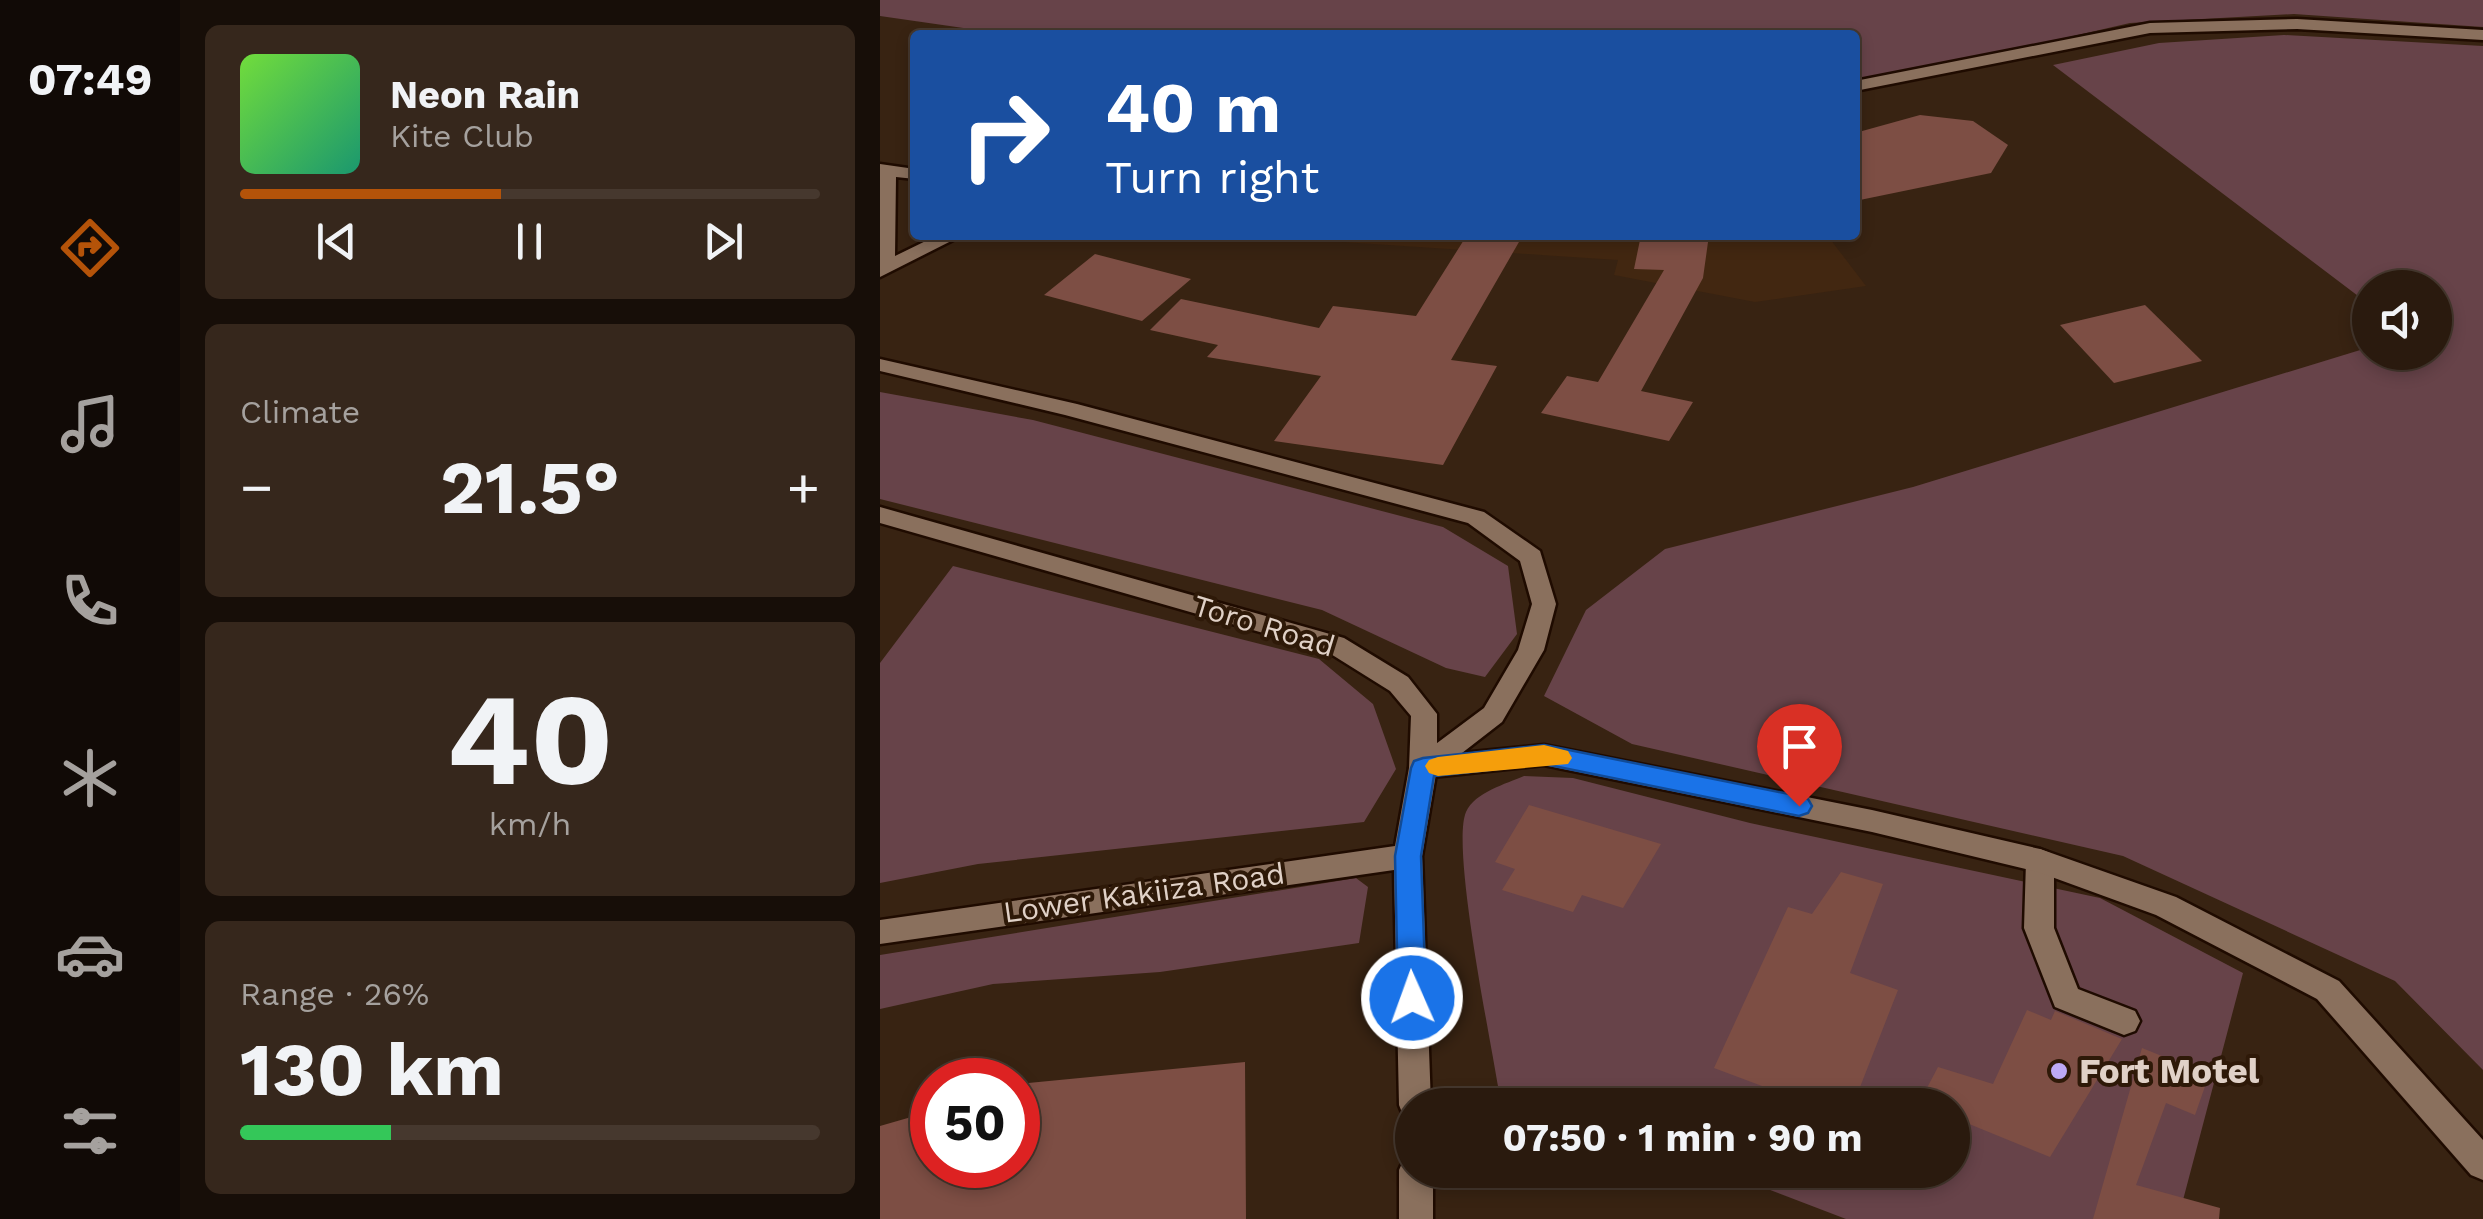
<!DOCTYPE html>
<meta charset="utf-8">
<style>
:root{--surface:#2a1a0e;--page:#36271c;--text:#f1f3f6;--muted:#a5a19e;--line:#46382e;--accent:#b45309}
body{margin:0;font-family:"Work Sans",sans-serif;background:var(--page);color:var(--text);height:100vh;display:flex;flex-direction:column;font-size:38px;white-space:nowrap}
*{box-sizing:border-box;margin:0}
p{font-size:32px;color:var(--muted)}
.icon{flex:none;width:55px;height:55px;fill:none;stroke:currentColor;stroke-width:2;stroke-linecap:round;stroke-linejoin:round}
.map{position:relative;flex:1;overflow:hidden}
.sheet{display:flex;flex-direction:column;gap:25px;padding:25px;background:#170e08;width:700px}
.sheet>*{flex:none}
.top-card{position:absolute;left:30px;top:30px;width:950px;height:210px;border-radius:10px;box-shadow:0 5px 15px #0003,0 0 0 2px var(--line);background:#1a4fa0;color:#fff;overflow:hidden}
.fabs{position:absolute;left:1472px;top:270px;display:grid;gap:20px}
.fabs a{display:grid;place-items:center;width:100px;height:100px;border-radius:50%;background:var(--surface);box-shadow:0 5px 15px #0003,0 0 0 2px var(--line);font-size:50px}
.speed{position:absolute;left:30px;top:1058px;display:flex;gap:20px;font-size:50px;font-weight:700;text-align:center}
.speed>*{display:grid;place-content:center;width:130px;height:130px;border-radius:50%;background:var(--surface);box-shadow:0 5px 15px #0003,0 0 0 2px var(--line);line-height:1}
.speed .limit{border:15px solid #d22;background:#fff;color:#111}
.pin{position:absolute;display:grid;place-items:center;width:85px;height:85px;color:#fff;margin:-102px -42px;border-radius:50% 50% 50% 0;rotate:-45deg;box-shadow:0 0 10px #0007}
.pin .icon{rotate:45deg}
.me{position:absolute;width:110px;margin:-55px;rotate:358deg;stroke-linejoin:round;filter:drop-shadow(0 0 8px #0008)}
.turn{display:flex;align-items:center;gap:35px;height:210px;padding:0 30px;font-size:45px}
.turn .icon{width:130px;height:130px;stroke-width:2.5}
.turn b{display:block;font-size:70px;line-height:85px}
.big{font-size:75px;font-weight:700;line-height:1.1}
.sheet .widget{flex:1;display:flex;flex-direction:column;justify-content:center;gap:15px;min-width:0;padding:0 35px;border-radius:15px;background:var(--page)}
.sheet .dial{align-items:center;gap:0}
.dial b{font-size:130px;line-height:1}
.song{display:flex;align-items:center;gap:30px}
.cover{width:120px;height:120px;border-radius:15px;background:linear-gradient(135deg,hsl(100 70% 55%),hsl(160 70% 35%))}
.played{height:10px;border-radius:5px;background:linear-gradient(90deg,var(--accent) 45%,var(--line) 45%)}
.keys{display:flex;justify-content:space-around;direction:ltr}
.heat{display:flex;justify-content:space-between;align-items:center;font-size:55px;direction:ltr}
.charge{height:15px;border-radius:8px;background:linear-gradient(90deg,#34c759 26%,var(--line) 0)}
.trip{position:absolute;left:515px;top:1088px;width:575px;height:100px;border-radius:50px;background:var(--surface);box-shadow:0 5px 15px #0003,0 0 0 2px var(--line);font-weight:700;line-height:100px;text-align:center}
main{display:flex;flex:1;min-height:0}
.menu{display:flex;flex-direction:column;width:180px;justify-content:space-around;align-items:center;background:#110a06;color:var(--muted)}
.menu .icon{width:70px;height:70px}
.menu .active{color:var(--accent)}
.menu b{font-size:45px;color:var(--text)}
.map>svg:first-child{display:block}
.built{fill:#422711}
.green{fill:#674349}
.building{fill:#7d4e44}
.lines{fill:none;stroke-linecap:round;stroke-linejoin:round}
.lane-casing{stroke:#1f0b00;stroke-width:5}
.street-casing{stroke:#1f0b00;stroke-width:5}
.secondary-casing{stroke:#1f0b00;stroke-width:5}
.lane{fill:#8a705d;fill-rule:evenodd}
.street{fill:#8a705d;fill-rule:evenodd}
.secondary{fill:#8a705d;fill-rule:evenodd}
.route{fill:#1a73e8;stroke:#114b97;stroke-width:2.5}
.slow{fill:#f59e0b}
.poi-dot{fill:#bda9f5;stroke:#2e1908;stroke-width:4}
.labels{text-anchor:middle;stroke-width:8;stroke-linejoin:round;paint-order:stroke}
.street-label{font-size:30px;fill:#e0d1c7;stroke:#2e1908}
.near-poi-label{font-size:35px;font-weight:bold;fill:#e0d1c7;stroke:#2e1908;text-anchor:start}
</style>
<main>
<nav class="menu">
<b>07:49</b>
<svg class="icon active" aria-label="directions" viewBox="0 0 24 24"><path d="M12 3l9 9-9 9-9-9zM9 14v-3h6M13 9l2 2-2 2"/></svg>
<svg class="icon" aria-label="music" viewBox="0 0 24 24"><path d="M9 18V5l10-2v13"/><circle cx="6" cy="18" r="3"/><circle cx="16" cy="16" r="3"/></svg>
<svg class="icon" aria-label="phone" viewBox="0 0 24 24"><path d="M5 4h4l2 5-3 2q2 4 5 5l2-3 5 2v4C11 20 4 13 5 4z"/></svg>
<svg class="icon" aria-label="climate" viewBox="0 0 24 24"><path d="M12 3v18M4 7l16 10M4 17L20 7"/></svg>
<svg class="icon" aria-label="car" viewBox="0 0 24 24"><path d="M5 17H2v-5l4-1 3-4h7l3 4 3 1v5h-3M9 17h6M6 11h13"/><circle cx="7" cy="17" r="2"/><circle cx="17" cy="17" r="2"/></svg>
<svg class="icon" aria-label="filters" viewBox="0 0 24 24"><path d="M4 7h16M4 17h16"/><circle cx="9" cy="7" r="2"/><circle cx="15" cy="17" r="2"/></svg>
</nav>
<section class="sheet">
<div class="widget">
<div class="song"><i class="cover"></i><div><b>Neon Rain</b><p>Kite Club</p></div></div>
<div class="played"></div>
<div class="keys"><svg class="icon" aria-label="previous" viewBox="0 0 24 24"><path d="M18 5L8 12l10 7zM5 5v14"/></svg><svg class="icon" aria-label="pause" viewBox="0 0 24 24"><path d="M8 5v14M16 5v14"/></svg><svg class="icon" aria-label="next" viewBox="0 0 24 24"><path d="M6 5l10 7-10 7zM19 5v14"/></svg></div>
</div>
<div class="widget"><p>Climate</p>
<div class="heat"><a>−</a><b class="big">21.5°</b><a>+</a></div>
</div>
<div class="widget dial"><b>40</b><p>km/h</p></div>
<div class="widget"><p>Range · 26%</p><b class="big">130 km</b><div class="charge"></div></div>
</section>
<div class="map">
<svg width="1603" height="1219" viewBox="0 0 1603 1219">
<rect width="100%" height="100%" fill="#382312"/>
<polygon class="built" points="452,235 947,235 986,286 875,302 734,275 738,260 447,241"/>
<g class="green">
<polygon points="0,0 1603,0 1603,27 1414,14 1250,23 975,86 975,35 132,35 0,16"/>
<polygon points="1404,35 1603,46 1603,1070 1515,981 1243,856 752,744 664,696 706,610 785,549 1033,487 1490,347 1490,352 1555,352 1555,288 1490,288 1490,305 1173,65 1279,43"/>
<polygon points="0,392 153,420 563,527 628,566 637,634 605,677 566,668 442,610 0,499"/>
<polygon points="73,566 439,659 493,704 516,769 484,822 98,864 0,883 0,663"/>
<path d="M644,776L693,778L870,823L1220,898L1363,973L1298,1219H966L838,1170H1072V1105H668L618,1086C610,1037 571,847 586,812C595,792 626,784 644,776Z"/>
<polygon points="476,878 488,887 479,943 280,972 113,984 0,1009 0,955"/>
</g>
<g class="building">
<polygon points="1040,115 1093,121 1128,145 1111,173 975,201 975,133"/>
<polygon points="587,235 643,235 571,360 617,366 563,465 394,441 441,376 327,357 338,345 270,330 301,299 439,328 453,306 536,316"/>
<polygon points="761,235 829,235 823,278 761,391 813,402 789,441 661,413 687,376 718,382 784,270 754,269"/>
<polygon points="215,254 311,279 262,321 164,295"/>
<polygon points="1265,305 1322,361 1234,383 1180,325"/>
<polygon points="649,805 781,844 743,908 702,895 693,912 622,890 635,869 615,862"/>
<polygon points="961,872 1003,884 970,973 1018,990 973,1105 933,1105 834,1068 908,907 932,914"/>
<polygon points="1147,1010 1171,1020 1175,1011 1242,1039 1170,1157 1072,1117 1072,1105 1038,1105 1058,1067 1113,1084"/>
<polygon points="1262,1048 1329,1075 1315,1115 1286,1103 1256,1185 1340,1208 1339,1219 1213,1219"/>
<polygon points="365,1062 366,1219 0,1219 0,1126 52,1111 52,1165 138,1165 138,1084"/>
</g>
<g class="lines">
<defs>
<polygon id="lane" points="1160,849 1170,853 1174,861 1174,928 1198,989 1255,1011 1260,1021 1255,1031 1244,1035 1175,1007 1144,928 1146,861 1150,853"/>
<polygon id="street" points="0,359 197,404 604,512 660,551 676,604 664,650 622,722 582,753 664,745 992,810 1160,849 1296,897 1459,981 1603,1140 1603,1180 1591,1175 1437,999 1276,915 1158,872 992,832 664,765 543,778 533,775 529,768 533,761 604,708 638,650 652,604 640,561 588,523 185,415 0,371"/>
<g id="secondary">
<polygon points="1417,19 1603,30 1603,40 1417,29 1270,33 975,91 975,81 1270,23"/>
<polygon points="0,164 35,169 35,179 16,177 15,256 58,235 83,235 0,277"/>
<polygon points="0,507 464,638 528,677 557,714 557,768 542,856 551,1105 532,1105 532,1119 523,1115 519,1105 514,870 0,944 0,920 515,846 529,768 531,716 510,691 446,651 0,523"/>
<polygon points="532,1156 532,1170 553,1170 553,1219 519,1219 519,1170 524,1159"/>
</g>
</defs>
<use href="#lane" class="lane-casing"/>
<use href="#street" class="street-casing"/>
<use href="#secondary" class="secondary-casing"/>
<use href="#lane" class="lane"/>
<use href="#street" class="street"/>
<use href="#secondary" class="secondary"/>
</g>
<polygon class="route" points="664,745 919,796 928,799 932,806 928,813 919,816 664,764 554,776 541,856 546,998 542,1007 532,1010 522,1007 518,998 515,856 531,768 534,761 543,758"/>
<polygon class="slow" points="664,745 688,751 692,758 688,764 558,776 549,773 545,766 549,760 558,757"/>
<circle class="poi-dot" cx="1179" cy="1071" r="10"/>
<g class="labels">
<g class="street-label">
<text transform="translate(384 626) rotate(17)" y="10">Toro Road</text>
<text transform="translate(264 893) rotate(-8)" y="10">Lower Kakiiza Road</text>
</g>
<g class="near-poi-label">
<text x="1199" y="1083">Fort Motel</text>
</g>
</g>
</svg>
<div class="fabs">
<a><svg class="icon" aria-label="sound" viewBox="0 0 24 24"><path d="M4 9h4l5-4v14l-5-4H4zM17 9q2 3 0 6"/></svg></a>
</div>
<div class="speed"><div class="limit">50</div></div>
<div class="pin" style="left:919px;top:806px;background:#d93025"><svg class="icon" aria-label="arrive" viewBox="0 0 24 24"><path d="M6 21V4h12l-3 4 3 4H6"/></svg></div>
<svg class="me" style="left:532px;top:998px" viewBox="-20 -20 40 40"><circle r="17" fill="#1a73e8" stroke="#fff" stroke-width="3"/><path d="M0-11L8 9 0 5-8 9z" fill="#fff"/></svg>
<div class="trip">07:50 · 1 min · 90 m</div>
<div class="top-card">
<div class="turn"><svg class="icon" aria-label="right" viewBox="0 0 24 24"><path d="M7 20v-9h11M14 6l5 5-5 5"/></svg><div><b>40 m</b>Turn right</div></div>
</div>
</div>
</main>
